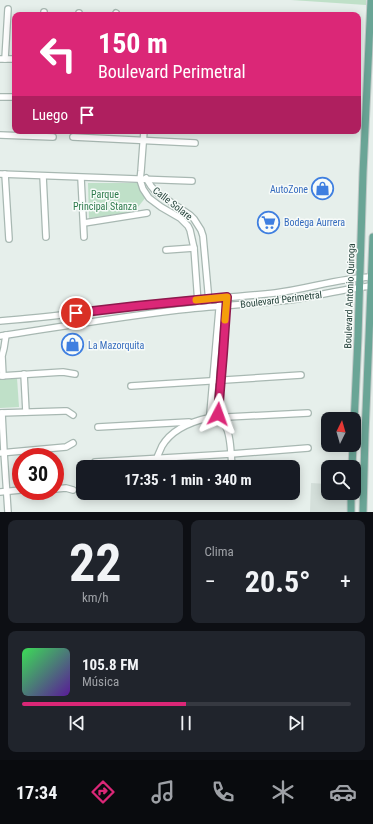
<!DOCTYPE html>
<html lang="es">
<meta charset="utf-8">
<style>
:root{--surface:#171b24;--page:#20242c;--text:#f1f3f6;--muted:#9ea1a6;--line:#363941;--accent:#db2777}
body{margin:0;font-family:"Roboto Condensed",sans-serif;background:var(--page);color:var(--text);height:100vh;display:flex;flex-direction:column;font-size:15px;white-space:nowrap}
*{box-sizing:border-box;margin:0}
p{font-size:13px;color:var(--muted)}
.icon{flex:none;width:22px;height:22px;fill:none;stroke:currentColor;stroke-width:2;stroke-linecap:round;stroke-linejoin:round}
.map{position:relative;height:512px;overflow:hidden}
.side{display:flex;flex-direction:column;gap:8px;padding:8px;background:#0d0f14;flex:1}
.side>*{flex:none}
.top-card{position:absolute;left:12px;top:12px;width:349px;height:122px;border-radius:8px;box-shadow:0 2px 10px #0003;background:#db2777;color:#fff;overflow:hidden}
.needle{width:26px;rotate:5deg}
.tools{position:absolute;left:321px;top:412px;display:grid;gap:8px}
.tools a{display:grid;place-items:center;width:40px;height:40px;border-radius:8px;background:var(--surface);box-shadow:0 2px 10px #0003;font-size:20px}
.speed{position:absolute;left:12px;top:448px;display:flex;gap:8px;font-size:20px;font-weight:700;text-align:center}
.speed>*{display:grid;place-content:center;width:52px;height:52px;border-radius:50%;background:var(--surface);box-shadow:0 2px 10px #0003;line-height:1}
.speed .limit{border:6px solid #d22;background:#fff;color:#111}
.pin{position:absolute;display:grid;place-items:center;width:34px;height:34px;color:#fff;margin:-17px;border:2px solid #fff;border-radius:50%;box-shadow:0 1px 4px #0007}
.me{position:absolute;width:44px;margin:-22px;rotate:4deg;stroke-linejoin:round;filter:drop-shadow(0 0 3px #0008)}
.turn{display:flex;align-items:center;gap:14px;height:84px;padding:0 20px;font-size:18px}
.turn .icon{width:52px;height:52px;stroke-width:2.5}
.turn b{display:block;font-size:28px;line-height:34px}
.then{display:flex;align-items:center;height:38px;padding:0 20px;background:#0003;gap:8px;font-size:15px}
.big{font-size:30px;font-weight:700;line-height:1.1}
.side .widget{flex:1;display:flex;flex-direction:column;justify-content:center;gap:6px;min-width:0;padding:0 14px;border-radius:8px;background:var(--page)}
.side .dial{align-items:center;gap:0}
.dial b{font-size:52px;line-height:1}
.song{display:flex;align-items:center;gap:12px}
.cover{width:48px;height:48px;border-radius:6px;background:linear-gradient(135deg,hsl(130 70% 55%),hsl(270 70% 35%))}
.played{height:4px;border-radius:2px;background:linear-gradient(90deg,var(--accent) 50%,var(--line) 50%)}
.keys{display:flex;justify-content:space-around;direction:ltr}
.heat{display:flex;justify-content:space-between;align-items:center;font-size:22px;direction:ltr}
.side .tiles{flex:1;display:grid;gap:8px;grid-template-columns:1fr 1fr}
.widget:last-child{grid-column:span 2}
.trip{position:absolute;left:76px;top:460px;width:224px;height:40px;border-radius:8px;background:var(--surface);box-shadow:0 2px 10px #0003;font-weight:700;line-height:40px;text-align:center}
.dock{display:flex;height:64px;justify-content:space-around;align-items:center;background:#090b0e;color:var(--muted)}
.dock .icon{width:28px;height:28px}
.dock .on{color:var(--accent)}
.dock b{font-size:18px;color:var(--text)}
.map>svg:first-child{display:block}
.built{fill:#d4dfda}
.green{fill:#bfe0c8}
.lines{fill:none;stroke-linecap:round;stroke-linejoin:round}
.minor-casing{stroke:#a8b8b2;stroke-width:8}
.major-casing{stroke:#c2cac8;stroke-width:9}
.minor{stroke:#fff;stroke-width:5.5}
.major{stroke:#6aa596;stroke-width:7}
.route-casing{stroke:#8e194d;stroke-width:10}
.route{stroke:#db2777;stroke-width:7}
.slow{stroke:#f59e0b;stroke-width:7}
.labels{text-anchor:middle;stroke-width:3;stroke-linejoin:round;paint-order:stroke}
.shop-label{font-size:10px;fill:#366cbe;stroke:#f7fbf9;text-anchor:start}
.park-label{font-size:10px;fill:#2d7a4b;stroke:#f7fbf9}
.street-label{font-size:10px;fill:#24423a;stroke:#f7fbf9}
</style>
<div class="map">
<svg width="373" height="512" viewBox="0 0 373 512">
<rect width="100%" height="100%" fill="#e6efeb"/>
<polygon class="built" points="311,483 328,484 328,493 347,493 347,512 310,512"/>
<g class="green">
<polygon points="291,0 366,0 366,5"/>
<polygon points="88,183 137,183 146,197 134,212 89,218"/>
<polygon points="17,378 19,407 0,408 0,379"/>
</g>
<g class="lines">
<defs>
<g id="minor">
<polyline points="44,15 44,12"/>
<polyline points="79,15 79,13"/>
<polyline points="115,15 116,13"/>
<polyline points="0,59 15,59"/>
<polyline points="5,59 8,9"/>
<polyline points="0,97 15,97"/>
<polyline points="144,131 141,171 140,180 143,189 149,198 161,207 180,218 188,226 190,230 194,248 198,303"/>
<polyline points="0,135 53,137"/>
<polyline points="73,137 195,143"/>
<polyline points="0,174 192,181"/>
<polyline points="5,174 9,239"/>
<polyline points="43,176 46,237"/>
<polyline points="81,178 84,237"/>
<polyline points="146,178 151,186 156,192 190,215 194,219 201,230 203,236 209,302"/>
<polyline points="84,223 147,213"/>
<polyline points="166,250 194,248"/>
<path d="M220,298L210,413L212,417C217,420 222,422 225,426C231,433 231,457 232,467"/>
<path d="M0,321C46,318 91,311 136,306C182,300 229,298 275,293C308,289 339,278 371,277"/>
<path d="M0,336C59,327 118,317 178,310C215,306 253,304 290,300C317,296 344,289 371,286"/>
<polyline points="24,374 26,412"/>
<polyline points="0,376 63,372 75,374"/>
<polyline points="3,376 2,356 4,348 6,335"/>
<polyline points="131,386 301,375"/>
<polyline points="0,413 64,411 67,411 73,415"/>
<polyline points="2,413 4,452 8,512"/>
<polyline points="219,420 217,412 223,354 227,297"/>
<polyline points="98,427 189,422"/>
<polyline points="0,453 66,447 73,443"/>
<polyline points="95,462 231,454 308,448"/>
<path d="M154,467C156,460 159,452 162,446C172,429 190,422 208,418L308,413"/>
<polyline points="55,489 66,488 73,490"/>
<polyline points="0,492 21,490"/>
</g>
<g id="major">
<polyline points="354,424 358,337 363,173 371,0"/>
<polyline points="352,467 353,445"/>
<polyline points="351,512 351,493"/>
<polyline points="363,512 365,435 373,237"/>
</g>
</defs>
<use href="#minor" class="minor-casing"/>
<use href="#major" class="major-casing"/>
<use href="#minor" class="minor"/>
<use href="#major" class="major"/>
</g>
<g class="lines">
<defs>
<polyline id="route" points="76,313 136,306 227,297 223,354 218,414"/>
</defs>
<use href="#route" class="route-casing"/>
<use href="#route" class="route"/>
<polyline class="slow" points="196,300 227,297 225,320"/>
</g>
<defs>
<symbol id="shop-ring" viewBox="-11 -11 22 22"><circle r="9.5" fill="#f7fbf9" stroke="#3f7fe0" stroke-width="1.5"/><path d="M-5-2.5h2.3a2.7 3.5 0 0 1 5.4 0H5L5.5 6h-11ZM-1.5-2.5h3a1.5 2.3 0 0 0-3 0Z" fill="#3f7fe0"/></symbol>
<symbol id="supermarket-ring" viewBox="-11 -11 22 22"><circle r="9.5" fill="#f7fbf9" stroke="#3f7fe0" stroke-width="1.5"/><path d="M-6-5.5h2.5l.6 2H6L4.5 2H-2.5L-4.4-4H-6ZM-1.5 3.2a1.3 1.3 0 1 0 .1 0ZM3 3.2a1.3 1.3 0 1 0 .1 0Z" fill="#3f7fe0"/></symbol>
</defs>
<g fill-rule="evenodd">
<use href="#shop-ring" x="310" y="176" width="25" height="25"/>
<use href="#supermarket-ring" x="256" y="210" width="25" height="25"/>
<use href="#shop-ring" x="60" y="332" width="25" height="25"/>
</g>
<g class="labels">
<g class="shop-label">
<text x="308" y="193" text-anchor="end">AutoZone</text>
<text x="284" y="226">Bodega Aurrera</text>
<text x="88" y="349">La Mazorquita</text>
</g>
<g class="park-label">
<text x="105" y="198">Parque<tspan x="105" dy="12">Principal Stanza</tspan></text>
</g>
<g class="street-label">
<text transform="translate(173 203) rotate(38)" y="4">Calle Solare</text>
<text transform="translate(349 296) rotate(-88)" y="4">Boulevard Antonio Quiroga</text>
<text transform="translate(281 299) rotate(-7)" y="4">Boulevard Perimetral</text>
</g>
</g>
</svg>
<div class="tools">
<a><svg class="needle" viewBox="-14 -14 28 28"><path d="M0-13l5 13h-10z" fill="#e53935"/><path d="M0 13l5-13h-10z" fill="#9ea1a6"/></svg></a>
<a><svg class="icon" aria-label="search" viewBox="0 0 24 24"><circle cx="10" cy="10" r="6"/><path d="M15 15l6 6"/></svg></a>
</div>
<div class="speed"><div class="limit">30</div></div>
<div class="pin" style="left:76px;top:313px;background:#d93025"><svg class="icon" aria-label="arrive" viewBox="0 0 24 24"><path d="M6 21V4h12l-3 4 3 4H6"/></svg></div>
<svg class="me" style="left:218px;top:414px" viewBox="-20 -20 40 40"><path d="M0-17L14 15 0 8-14 15z" fill="#db2777" stroke="#fff" stroke-width="4"/></svg>
<div class="trip">17:35 · 1 min · 340 m</div>
<div class="top-card">
<div class="turn"><svg class="icon" aria-label="left" viewBox="0 0 24 24"><path d="M17 20v-9H6M10 6l-5 5 5 5"/></svg><div><b>150 m</b>Boulevard Perimetral</div></div>
<div class="then">Luego<svg class="icon" aria-label="arrive" viewBox="0 0 24 24"><path d="M6 21V4h12l-3 4 3 4H6"/></svg></div>
</div>
</div>
<section class="side">
<div class="tiles">
<div class="widget dial"><b>22</b><p>km/h</p></div>
<div class="widget"><p>Clima</p>
<div class="heat"><a>−</a><b class="big">20.5°</b><a>+</a></div>
</div>
<div class="widget">
<div class="song"><i class="cover"></i><div><b>105.8 FM</b><p>Música</p></div></div>
<div class="played"></div>
<div class="keys"><svg class="icon" aria-label="previous" viewBox="0 0 24 24"><path d="M18 5L8 12l10 7zM5 5v14"/></svg><svg class="icon" aria-label="pause" viewBox="0 0 24 24"><path d="M8 5v14M16 5v14"/></svg><svg class="icon" aria-label="next" viewBox="0 0 24 24"><path d="M6 5l10 7-10 7zM19 5v14"/></svg></div>
</div>
</div>
</section>
<nav class="dock">
<b>17:34</b>
<svg class="icon on" aria-label="directions" viewBox="0 0 24 24"><path d="M12 3l9 9-9 9-9-9zM9 14v-3h6M13 9l2 2-2 2"/></svg>
<svg class="icon" aria-label="music" viewBox="0 0 24 24"><path d="M9 18V5l10-2v13"/><circle cx="6" cy="18" r="3"/><circle cx="16" cy="16" r="3"/></svg>
<svg class="icon" aria-label="phone" viewBox="0 0 24 24"><path d="M5 4h4l2 5-3 2q2 4 5 5l2-3 5 2v4C11 20 4 13 5 4z"/></svg>
<svg class="icon" aria-label="climate" viewBox="0 0 24 24"><path d="M12 3v18M4 7l16 10M4 17L20 7"/></svg>
<svg class="icon" aria-label="car" viewBox="0 0 24 24"><path d="M5 17H2v-5l4-1 3-4h7l3 4 3 1v5h-3M9 17h6M6 11h13"/><circle cx="7" cy="17" r="2"/><circle cx="17" cy="17" r="2"/></svg>
</nav>
